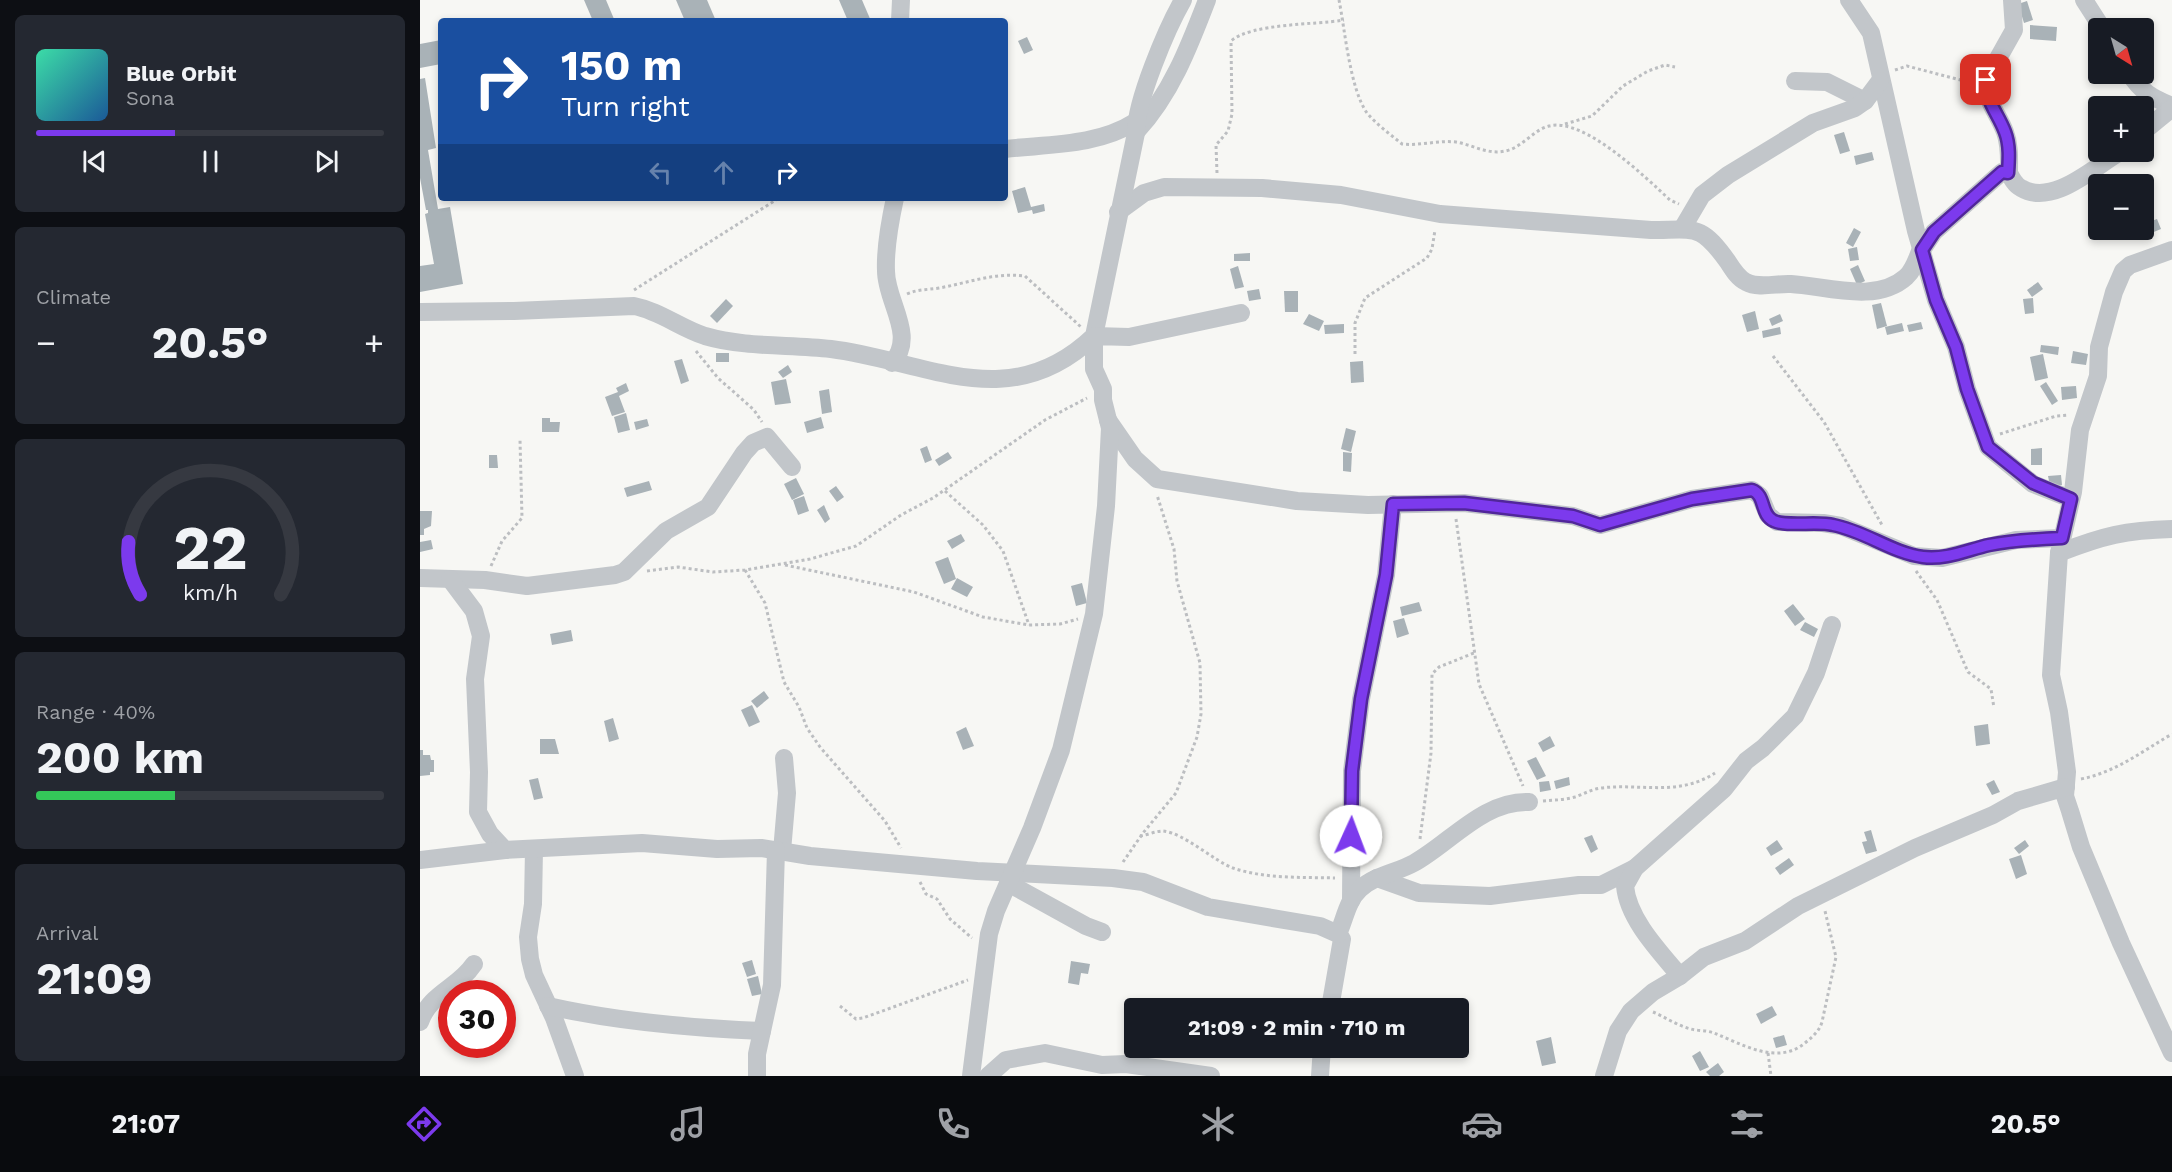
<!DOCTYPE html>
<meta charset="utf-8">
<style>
:root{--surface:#171b24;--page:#242831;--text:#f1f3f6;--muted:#9ea1a6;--line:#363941;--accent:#7c3aed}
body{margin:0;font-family:"Work Sans",sans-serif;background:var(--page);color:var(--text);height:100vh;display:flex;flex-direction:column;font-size:22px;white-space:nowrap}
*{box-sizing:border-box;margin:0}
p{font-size:20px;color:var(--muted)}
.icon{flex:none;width:33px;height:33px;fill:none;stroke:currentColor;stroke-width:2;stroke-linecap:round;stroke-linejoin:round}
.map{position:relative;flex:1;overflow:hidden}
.side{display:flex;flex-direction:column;gap:15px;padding:15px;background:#0d0f14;width:420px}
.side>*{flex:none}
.top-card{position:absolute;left:18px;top:18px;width:570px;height:183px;border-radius:6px;box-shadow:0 3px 9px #0003;background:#1a4fa0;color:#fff;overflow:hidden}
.needle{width:39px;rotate:143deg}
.fabs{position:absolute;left:1668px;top:18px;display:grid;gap:12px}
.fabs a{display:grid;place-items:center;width:66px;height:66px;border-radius:6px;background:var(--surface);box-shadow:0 3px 9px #0003;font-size:30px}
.speed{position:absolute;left:18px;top:980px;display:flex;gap:12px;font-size:30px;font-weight:700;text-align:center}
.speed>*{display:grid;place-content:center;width:78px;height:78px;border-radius:50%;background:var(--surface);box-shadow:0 3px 9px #0003;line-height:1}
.speed .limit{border:9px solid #d22;background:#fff;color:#111}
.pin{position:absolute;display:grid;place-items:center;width:51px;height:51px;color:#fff;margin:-26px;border-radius:12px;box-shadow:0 3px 9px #0006}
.me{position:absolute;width:66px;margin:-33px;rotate:2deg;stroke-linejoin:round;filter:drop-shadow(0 0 4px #0008)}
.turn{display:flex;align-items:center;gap:21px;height:126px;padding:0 24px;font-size:27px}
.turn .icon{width:78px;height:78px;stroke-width:2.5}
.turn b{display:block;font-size:42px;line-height:51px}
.lanes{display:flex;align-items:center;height:57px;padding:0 24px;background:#0003;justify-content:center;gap:30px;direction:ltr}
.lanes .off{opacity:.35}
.big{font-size:45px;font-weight:700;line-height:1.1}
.side .widget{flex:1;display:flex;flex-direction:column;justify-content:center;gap:9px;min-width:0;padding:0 21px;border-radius:9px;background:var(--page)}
.side .dial{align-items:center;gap:0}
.dial svg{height:156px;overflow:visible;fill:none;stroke:var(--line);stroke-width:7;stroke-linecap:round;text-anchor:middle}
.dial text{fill:var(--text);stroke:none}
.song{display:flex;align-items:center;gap:18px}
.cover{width:72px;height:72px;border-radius:9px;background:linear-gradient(135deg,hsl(160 70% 55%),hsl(210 70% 35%))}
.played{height:6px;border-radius:3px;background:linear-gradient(90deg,var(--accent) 40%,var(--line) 40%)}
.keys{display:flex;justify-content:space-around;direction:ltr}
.heat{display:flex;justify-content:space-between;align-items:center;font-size:33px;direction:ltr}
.charge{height:9px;border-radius:4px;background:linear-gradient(90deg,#34c759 40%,var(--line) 0)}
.trip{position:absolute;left:704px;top:998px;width:345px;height:60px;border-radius:6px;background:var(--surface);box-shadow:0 3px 9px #0003;font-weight:700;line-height:60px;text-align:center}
.tabs{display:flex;height:96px;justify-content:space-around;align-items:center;background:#090b0e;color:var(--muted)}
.tabs .icon{width:42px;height:42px}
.tabs .on{color:var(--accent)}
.tabs b{font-size:27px;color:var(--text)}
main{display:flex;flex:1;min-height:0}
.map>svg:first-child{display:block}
.building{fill:#a9b2b7}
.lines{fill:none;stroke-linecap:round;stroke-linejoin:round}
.path{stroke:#bcbec1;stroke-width:3;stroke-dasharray:3 3;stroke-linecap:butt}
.street{stroke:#c2c6ca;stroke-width:18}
.route-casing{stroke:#51269a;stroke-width:15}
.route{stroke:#7c3aed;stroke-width:10}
</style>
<main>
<section class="side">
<div class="widget">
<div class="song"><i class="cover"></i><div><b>Blue Orbit</b><p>Sona</p></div></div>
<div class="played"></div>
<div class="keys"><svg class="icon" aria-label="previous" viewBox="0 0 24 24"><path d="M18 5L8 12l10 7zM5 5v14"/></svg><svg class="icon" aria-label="pause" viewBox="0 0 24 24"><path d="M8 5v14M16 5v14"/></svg><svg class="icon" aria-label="next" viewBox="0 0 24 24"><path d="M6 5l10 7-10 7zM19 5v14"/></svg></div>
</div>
<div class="widget"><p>Climate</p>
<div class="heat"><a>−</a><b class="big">20.5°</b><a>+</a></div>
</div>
<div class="widget dial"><svg viewBox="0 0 100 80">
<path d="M14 69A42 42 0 1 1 86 69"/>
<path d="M14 69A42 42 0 0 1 8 42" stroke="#7c3aed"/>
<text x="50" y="56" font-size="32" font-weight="700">22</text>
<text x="50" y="72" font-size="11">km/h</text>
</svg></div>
<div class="widget"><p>Range · 40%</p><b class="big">200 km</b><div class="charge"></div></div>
<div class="widget"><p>Arrival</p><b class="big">21:09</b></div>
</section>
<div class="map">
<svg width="1752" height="1076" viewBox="0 0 1752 1076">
<rect width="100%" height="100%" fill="#f7f7f4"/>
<g class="building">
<polygon points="164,0 186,0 194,19 173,21"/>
<polygon points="256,0 287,0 296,21 265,21"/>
<polygon points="419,0 442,0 451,21 428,21"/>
<polygon points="1607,1 1613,20 1604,23 1598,4"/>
<polygon points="1610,25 1637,27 1636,41 1610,39"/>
<polygon points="607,37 613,50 604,54 598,41"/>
<polygon points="21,40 21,64 0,68 0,44"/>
<polygon points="5,78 16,148 8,150 18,209 30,207 43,284 0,292 0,266 14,264 5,214 8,213 8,210 6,210 0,178 0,79"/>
<polygon points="1424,132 1430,151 1420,154 1414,135"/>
<polygon points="1452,152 1454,160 1436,165 1434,156"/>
<polygon points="605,187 611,207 624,204 625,211 613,214 612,210 598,213 592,191"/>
<polygon points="1737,219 1741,229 1724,236 1721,230 1724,224"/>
<polygon points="1434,228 1441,232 1433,247 1426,243"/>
<polygon points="1437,247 1439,260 1430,261 1428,249"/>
<polygon points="830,253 830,261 814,261 814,254"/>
<polygon points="1438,265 1445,281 1437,285 1430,269"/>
<polygon points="818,266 824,287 815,289 810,269"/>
<polygon points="1618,282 1623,289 1612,297 1607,290"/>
<polygon points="839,289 841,299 829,301 827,291"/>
<polygon points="864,291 878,291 878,312 865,312"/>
<polygon points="1613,298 1614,313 1605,314 1603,299"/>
<polygon points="306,299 313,306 297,323 290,316"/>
<polygon points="1461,303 1467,326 1457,329 1452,305"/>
<polygon points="1335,311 1339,329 1327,332 1322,315"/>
<polygon points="889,314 904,321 899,331 883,324"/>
<polygon points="1360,314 1363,321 1352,326 1349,319"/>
<polygon points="1501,322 1503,329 1489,332 1487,325"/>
<polygon points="1482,323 1484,331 1467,335 1465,327"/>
<polygon points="924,324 924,333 905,334 904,325"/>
<polygon points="1360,327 1361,334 1343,338 1342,331"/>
<polygon points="1621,345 1639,347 1638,355 1620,352"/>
<polygon points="1653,351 1668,354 1666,365 1651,363"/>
<rect x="296" y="353" width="13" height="9"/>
<polygon points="1623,354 1628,378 1615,381 1610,357"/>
<polygon points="262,359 269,381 261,384 254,361"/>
<polygon points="943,361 944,382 931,383 930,362"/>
<polygon points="368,365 372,372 363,378 358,372"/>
<polygon points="366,379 371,403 355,405 351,382"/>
<polygon points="1626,382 1638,401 1632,405 1620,386"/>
<polygon points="206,383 209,391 199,396 205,412 192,416 185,397 198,392 196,388"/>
<polygon points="1656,386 1657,398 1642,400 1641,387"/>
<polygon points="409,389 412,412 402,414 399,391"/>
<polygon points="206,413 210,430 198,433 194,417"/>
<polygon points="401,417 404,428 387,433 384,422"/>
<polygon points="122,418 130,418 130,422 140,422 139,432 122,432"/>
<polygon points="227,419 229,426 216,430 214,422"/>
<polygon points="926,428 936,431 931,452 921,449"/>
<polygon points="507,446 512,460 505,463 500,449"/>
<polygon points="1622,448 1622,465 1611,465 1611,449"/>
<polygon points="528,452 532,458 519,466 515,460"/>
<polygon points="923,452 932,453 931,472 923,471"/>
<polygon points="69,455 77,455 78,468 69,468"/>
<polygon points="1641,475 1642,485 1630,486 1628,476"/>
<polygon points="376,478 384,494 372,500 364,484"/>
<polygon points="229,481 232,490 207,497 204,488"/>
<polygon points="416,486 424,497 417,502 409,491"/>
<polygon points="384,496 389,511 378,515 373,500"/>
<polygon points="404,505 410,519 405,523 397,510"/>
<polygon points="0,511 12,511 11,526 4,529 4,535 0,535"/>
<polygon points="541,534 545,541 532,549 527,541"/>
<polygon points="11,540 13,549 0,552 0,542"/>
<polygon points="528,557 536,579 524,584 515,562"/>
<polygon points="537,578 553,587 547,597 531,589"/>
<polygon points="662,583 667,603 656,606 651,586"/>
<polygon points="999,602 1002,611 982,616 980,607"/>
<polygon points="1373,604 1385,619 1375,626 1364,611"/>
<polygon points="984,618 989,634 977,638 973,621"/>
<polygon points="1385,622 1398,629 1394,637 1380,630"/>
<polygon points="151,630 153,641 132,645 130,634"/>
<polygon points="344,691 349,698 337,708 331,701"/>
<polygon points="332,705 340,722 329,727 321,710"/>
<polygon points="193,718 199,739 189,742 184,721"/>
<polygon points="1568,724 1570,744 1556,746 1554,726"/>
<polygon points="546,727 554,746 543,750 536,732"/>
<polygon points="1130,736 1135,746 1123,752 1118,743"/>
<polygon points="120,739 135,739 139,754 120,754"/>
<polygon points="0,750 3,750 3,755 10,755 11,760 14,760 14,772 10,772 10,775 0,776"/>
<polygon points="1116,757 1126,776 1117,780 1107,761"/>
<polygon points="1149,777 1150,785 1136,789 1134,781"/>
<polygon points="118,778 123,798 114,800 109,780"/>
<polygon points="1574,780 1580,792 1572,795 1566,784"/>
<polygon points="1129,781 1131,790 1120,792 1119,782"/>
<polygon points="1451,830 1457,851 1446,854 1442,842 1447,841 1444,832"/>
<polygon points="1172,835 1178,849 1171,853 1164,838"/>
<polygon points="1357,840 1363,849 1351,856 1346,848"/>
<polygon points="1605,840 1609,846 1599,854 1594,848"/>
<polygon points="1601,855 1607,874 1596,879 1589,859"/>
<polygon points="1369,858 1374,865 1360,875 1355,868"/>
<polygon points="332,960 336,974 327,977 322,963"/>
<polygon points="651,961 670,964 668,974 661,973 659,985 648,983"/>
<polygon points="338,976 342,994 332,996 327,979"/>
<polygon points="1352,1006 1357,1015 1341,1024 1336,1014"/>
<polygon points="1364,1035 1367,1045 1356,1048 1353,1038"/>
<polygon points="1131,1037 1136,1063 1122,1066 1116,1041"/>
<polygon points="765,1047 786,1047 785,1054 764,1051"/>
<polygon points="1280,1051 1289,1067 1280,1071 1272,1056"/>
<polygon points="1298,1063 1304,1072 1299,1076 1290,1076 1286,1072"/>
</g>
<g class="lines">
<g class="path">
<path d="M919,0C925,30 930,89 947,113C957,125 970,134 982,144C1000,146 1018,140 1036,142C1053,145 1068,155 1085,151C1102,148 1113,130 1129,126C1164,117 1225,177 1250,200L1259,204"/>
<polyline points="1475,70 1487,66 1552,83"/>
<polyline points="1145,124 1172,116 1203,86 1228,71 1245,65 1255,67"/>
<path d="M797,173L796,145L808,131L812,114L811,41C832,23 895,25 924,20"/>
<polyline points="214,290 359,198"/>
<path d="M487,294C498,289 507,290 519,288C548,283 575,272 605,276L661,327"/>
<polyline points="276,351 298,378 334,410 342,422"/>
<polyline points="935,354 935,323 945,298 1007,258 1012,249 1015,230"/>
<polyline points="1353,356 1404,422 1462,525"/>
<polyline points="1580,434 1636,416 1649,415"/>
<polyline points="525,491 563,525 583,551 609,625"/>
<polyline points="1036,519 1059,684 1103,786"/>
<polyline points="365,565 494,592 563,617 609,625 640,624 658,619"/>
<polyline points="71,566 82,541 102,518 100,440"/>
<polyline points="325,570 345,603 364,682 379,707 387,728 400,747 465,821 481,848"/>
<polyline points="227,571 258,567 293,572 325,570 390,559 436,546 481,515 513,498 625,420 667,398"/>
<polyline points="1496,571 1517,600 1548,672 1571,689 1574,708"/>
<path d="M1661,779C1696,772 1721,752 1752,734"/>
<path d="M1123,801C1134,800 1145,800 1155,797C1164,794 1172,789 1181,788C1220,783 1258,797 1295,773"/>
<path d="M720,836C727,835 736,831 743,831C764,833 794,861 813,868C845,879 881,877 915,878"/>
<polyline points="1000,839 1011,753 1012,674 1019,667 1054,653"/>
<polyline points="703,862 723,833 756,793 777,737 781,714 780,663 757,581 754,549 737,495"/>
<polyline points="500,882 506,894 517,899 530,919 552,938"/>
<polyline points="420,1006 436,1019 443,1018 548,980"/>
<path d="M1233,1012C1245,1017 1258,1026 1271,1029C1278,1031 1286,1030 1294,1033C1322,1044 1357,1066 1385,1043C1392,1037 1399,1032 1402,1022L1416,957L1405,911"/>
<polyline points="1348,1053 1351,1076"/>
</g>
<g class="street">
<polyline points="1429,0 1451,33 1496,231 1516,300 1536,347 1547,389 1568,447 1613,484 1651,499"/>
<polyline points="1664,0 1682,28"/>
<polyline points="480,21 481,0"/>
<path d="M1710,74C1721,92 1733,98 1752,106"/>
<polyline points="1375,81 1407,82 1445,101"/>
<polyline points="1724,131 1752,108"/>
<path d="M716,132C751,94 769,47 787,0"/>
<path d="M585,149C629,144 677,146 715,122"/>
<path d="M1589,173C1589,159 1590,145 1585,132C1578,113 1565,101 1566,80L1594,30L1592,0"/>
<path d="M698,212L724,193L744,187L842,188L921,195L1020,214L1231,230C1276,230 1280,223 1308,262C1313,270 1318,278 1326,282C1339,289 1357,283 1371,284C1406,286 1456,304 1486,277C1494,270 1497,258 1501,249"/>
<polyline points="1262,229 1282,195 1308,175 1393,123 1435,108 1445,101 1460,81"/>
<path d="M1502,250L1514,232L1582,172L1589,173C1592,179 1595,185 1601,188C1633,207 1674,167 1700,152"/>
<polyline points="1752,250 1710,265 1703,271 1694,292 1679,347 1678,376 1660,430 1653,492 1639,553 1631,675 1639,712 1647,772 1645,796 1650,811 1661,847 1701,943 1752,1053"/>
<path d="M0,312L94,311L214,306C240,311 260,328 285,336C326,348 370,344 411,349C507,361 589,417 674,336L716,133C715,103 747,28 763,0"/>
<path d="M472,363C497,336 466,302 466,271C465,248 470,221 475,198"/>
<polyline points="688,420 715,459 737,479 877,501 948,505 1044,503 1153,516 1180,525 1272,499 1332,490 1340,496 1348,515 1357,522 1403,523 1421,526 1494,556 1522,558 1596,540 1642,538"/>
<path d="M1639,553C1682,536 1706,530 1752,529"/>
<polyline points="0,578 65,580 107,586 195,575 204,572 246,531 288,507 324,453 333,443 347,437 372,467"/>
<polyline points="30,579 54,611 61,636 55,679 59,772 58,812 70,834 85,850"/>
<polyline points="114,849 113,904 108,937 110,959 114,975 134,1018 155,1076"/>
<polyline points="362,851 367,793 364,758"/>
<polyline points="0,860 85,850 222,843 297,849 341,848 390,856 557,871 693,878 723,882 788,907 900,926 918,934 922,939 910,1008"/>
<polyline points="957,878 999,893 1070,896 1159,885 1181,885 1215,868"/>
<polyline points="588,883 666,926 682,932"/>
<polyline points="931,901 932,771 941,699 966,575 973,504"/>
<path d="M918,934C925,919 927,901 940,889C955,875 976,873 994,863C1030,843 1064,800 1109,802"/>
<path d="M1260,976C1239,951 1208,919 1205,886L1215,868L1304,789L1326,761L1343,748L1375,716L1396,673L1412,625"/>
<path d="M128,1006C199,1022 270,1028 342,1031"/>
<path d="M0,1022C10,993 38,988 54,964"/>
<polyline points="337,1076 337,1054 352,985 356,850"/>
<polyline points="551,1076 569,934 576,911 612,828 641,750 674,614 686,506 690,428 683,400 683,389 674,369 674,336 709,337 821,313"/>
<polyline points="568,1076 586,1060 625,1053 682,1065 706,1064 791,1076"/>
<polyline points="900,1076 902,1047"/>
<polyline points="1184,1076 1198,1031 1211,1011 1233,992 1260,976 1284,957 1325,941 1378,906 1495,848 1573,815 1598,801 1646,787"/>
</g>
</g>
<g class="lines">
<defs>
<path id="route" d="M931,836L932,771L941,699L966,575L973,504L1044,503L1153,516L1180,525L1272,499L1332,490C1346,495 1340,515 1354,521C1366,527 1398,521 1413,525C1445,531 1472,553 1503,557C1526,560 1547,550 1569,545C1594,540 1617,539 1642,538L1651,499L1613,483L1568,447L1547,389L1536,347L1516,300L1502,250L1514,232L1582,172L1588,173C1589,159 1590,145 1585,132C1578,113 1565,101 1566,80"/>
</defs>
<use href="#route" class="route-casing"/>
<use href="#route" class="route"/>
</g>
</svg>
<div class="fabs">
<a><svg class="needle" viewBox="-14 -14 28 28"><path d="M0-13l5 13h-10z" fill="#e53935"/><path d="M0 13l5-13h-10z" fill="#9ea1a6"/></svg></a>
<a>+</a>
<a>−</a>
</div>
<div class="speed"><div class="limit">30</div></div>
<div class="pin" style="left:1566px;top:80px;background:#d93025"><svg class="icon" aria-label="arrive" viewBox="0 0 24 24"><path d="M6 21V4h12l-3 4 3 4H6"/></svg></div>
<svg class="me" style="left:931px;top:836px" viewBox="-20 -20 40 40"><circle r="19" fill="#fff"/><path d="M0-13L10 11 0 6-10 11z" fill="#7c3aed"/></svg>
<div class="trip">21:09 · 2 min · 710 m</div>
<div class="top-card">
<div class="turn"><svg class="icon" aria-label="right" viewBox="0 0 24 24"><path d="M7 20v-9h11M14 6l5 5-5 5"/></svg><div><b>150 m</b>Turn right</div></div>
<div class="lanes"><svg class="icon off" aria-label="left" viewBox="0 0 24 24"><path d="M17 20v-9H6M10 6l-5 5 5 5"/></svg><svg class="icon off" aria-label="ahead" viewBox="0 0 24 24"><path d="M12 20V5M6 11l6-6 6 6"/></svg><svg class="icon" aria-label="right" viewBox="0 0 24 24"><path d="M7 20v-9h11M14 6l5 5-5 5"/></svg></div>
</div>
</div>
</main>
<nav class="tabs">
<b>21:07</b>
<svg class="icon on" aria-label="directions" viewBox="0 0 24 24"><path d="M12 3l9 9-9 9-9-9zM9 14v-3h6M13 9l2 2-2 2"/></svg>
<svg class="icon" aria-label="music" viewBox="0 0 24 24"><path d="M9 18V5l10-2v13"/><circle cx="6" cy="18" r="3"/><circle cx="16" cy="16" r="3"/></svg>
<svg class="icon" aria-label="phone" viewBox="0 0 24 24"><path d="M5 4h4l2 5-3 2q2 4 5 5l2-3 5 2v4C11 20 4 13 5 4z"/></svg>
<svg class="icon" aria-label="climate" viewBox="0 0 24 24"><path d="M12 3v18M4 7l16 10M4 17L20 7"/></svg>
<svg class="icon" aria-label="car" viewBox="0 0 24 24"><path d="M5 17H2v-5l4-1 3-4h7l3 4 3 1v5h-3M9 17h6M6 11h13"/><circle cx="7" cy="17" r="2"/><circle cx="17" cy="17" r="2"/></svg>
<svg class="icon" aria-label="filters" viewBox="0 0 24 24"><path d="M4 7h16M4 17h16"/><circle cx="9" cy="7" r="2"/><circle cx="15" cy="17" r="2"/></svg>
<b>20.5°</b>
</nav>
